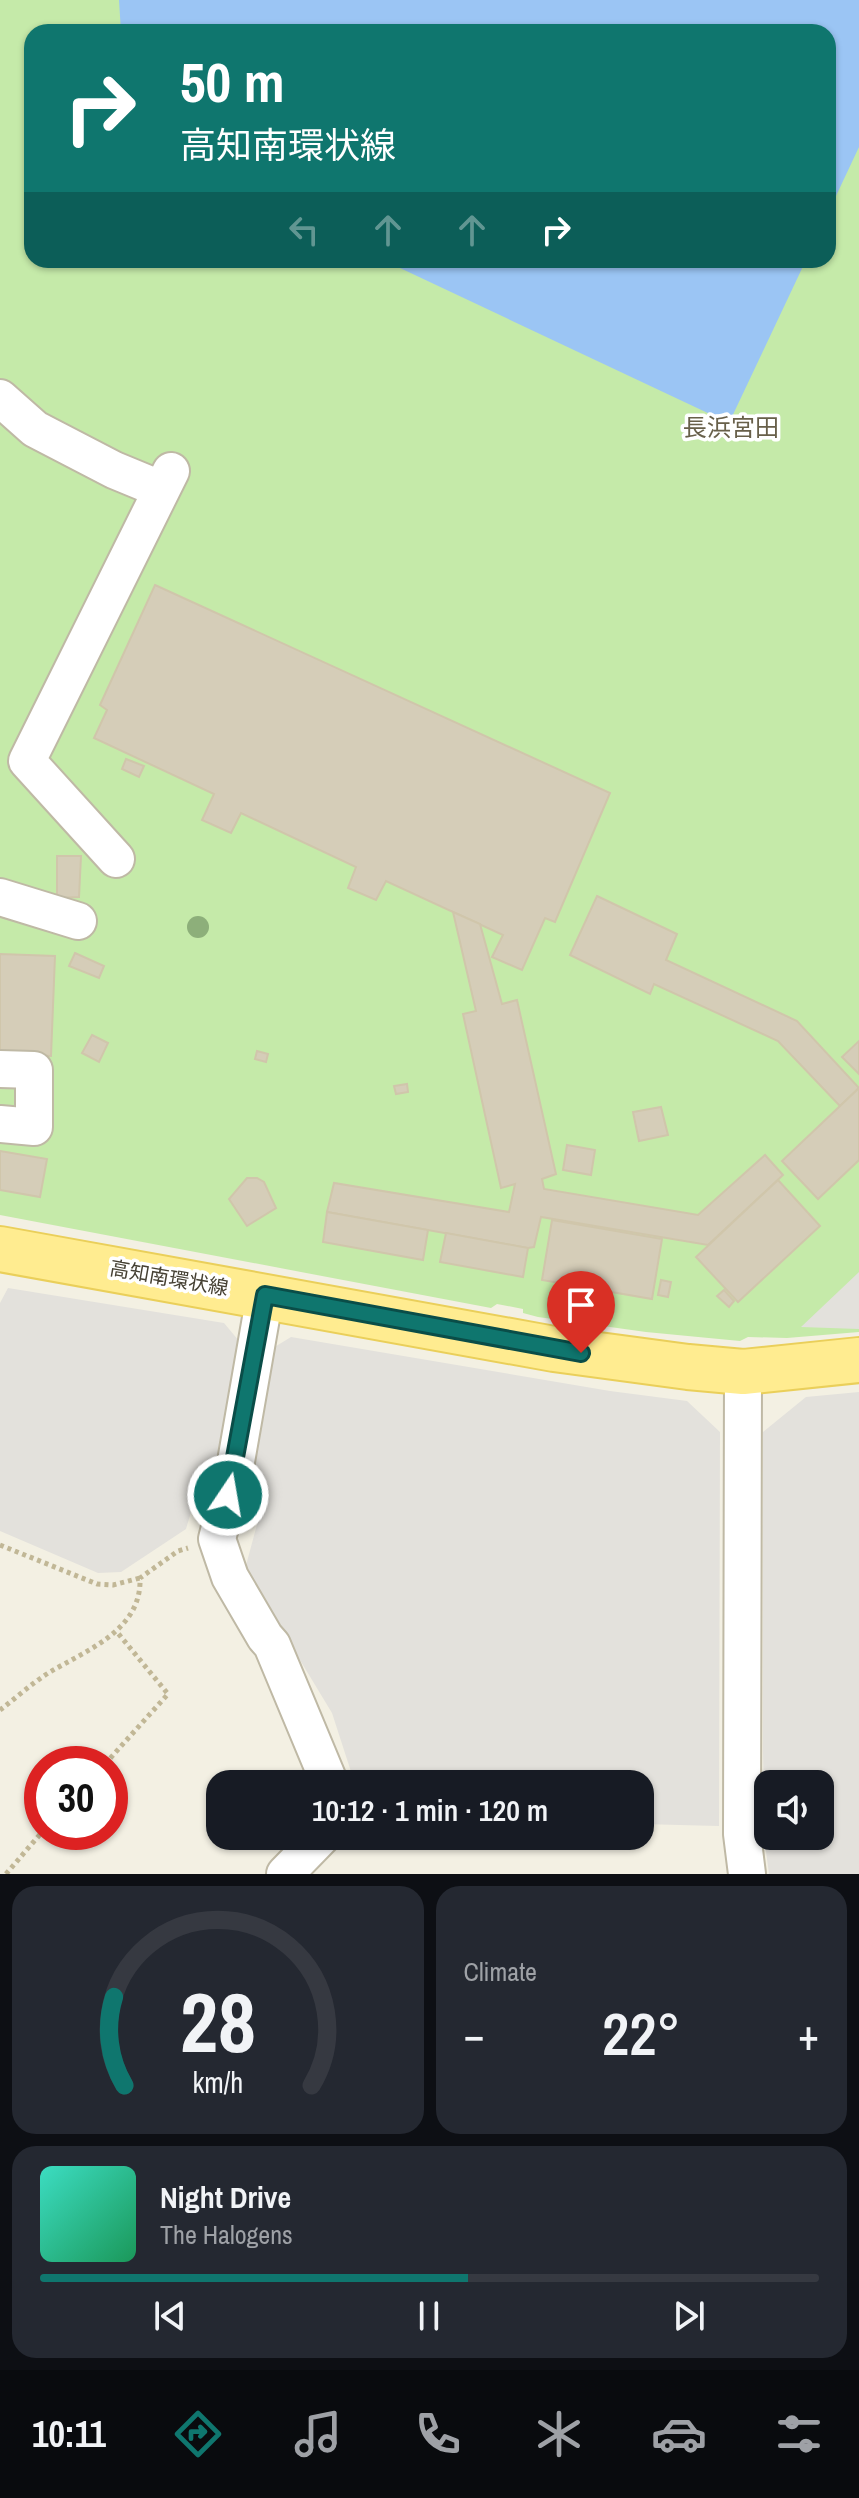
<!DOCTYPE html>
<meta charset="utf-8">
<style>
:root{--surface:#171b24;--page:#242831;--text:#f1f3f6;--muted:#9ea1a6;--line:#363941;--accent:#0f766e}
body{margin:0;font-family:"Archivo Narrow","Noto Sans JP",sans-serif;background:var(--page);color:var(--text);height:100vh;display:flex;flex-direction:column;font-size:30px;white-space:nowrap}
*{box-sizing:border-box;margin:0}
p{font-size:26px;color:var(--muted)}
.icon{flex:none;width:44px;height:44px;fill:none;stroke:currentColor;stroke-width:2;stroke-linecap:round;stroke-linejoin:round}
.map{position:relative;height:1874px;overflow:hidden}
.panel{display:flex;flex-direction:column;gap:12px;padding:12px;background:#0d0f14;flex:1}
.panel>*{flex:none}
.guide{position:absolute;left:24px;top:24px;width:812px;height:244px;border-radius:24px;box-shadow:0 2px 6px #0004;background:#0f766e;color:#fff;overflow:hidden}
.fabs{position:absolute;left:754px;top:1770px;display:grid;gap:16px}
.fabs a{display:grid;place-items:center;width:80px;height:80px;border-radius:16px;background:var(--surface);box-shadow:0 2px 6px #0004;font-size:40px}
.speed{position:absolute;left:24px;top:1746px;display:flex;gap:16px;font-size:40px;font-weight:700;text-align:center}
.speed>*{display:grid;place-content:center;width:104px;height:104px;border-radius:50%;background:var(--surface);box-shadow:0 2px 6px #0004;line-height:1}
.speed .limit{border:12px solid #d22;background:#fff;color:#111}
.pin{position:absolute;display:grid;place-items:center;width:68px;height:68px;color:#fff;margin:-82px -34px;border-radius:50% 50% 50% 0;rotate:-45deg;box-shadow:0 0 8px #0007}
.pin .icon{rotate:45deg}
.me{position:absolute;width:88px;margin:-44px;rotate:12deg;stroke-linejoin:round;filter:drop-shadow(0 0 6px #0008)}
.turn{display:flex;align-items:center;gap:28px;height:168px;padding:0 24px;font-size:36px}
.turn .icon{width:104px;height:104px;stroke-width:2.5}
.turn b{display:block;font-size:56px;line-height:68px}
.lanes{display:flex;align-items:center;height:76px;padding:0 24px;background:#0003;justify-content:center;gap:40px;direction:ltr}
.lanes .off{opacity:.35}
.big{font-size:60px;font-weight:600;line-height:1.1}
.panel .tile{flex:1;display:flex;flex-direction:column;justify-content:center;gap:12px;min-width:0;padding:0 28px;border-radius:24px;background:var(--page)}
.panel .dial{align-items:center;gap:0}
.dial svg{height:208px;overflow:visible;fill:none;stroke:var(--line);stroke-width:7;stroke-linecap:round;text-anchor:middle}
.dial text{fill:var(--text);stroke:none}
.song{display:flex;align-items:center;gap:24px}
.cover{width:96px;height:96px;border-radius:12px;background:linear-gradient(135deg,hsl(170 70% 55%),hsl(150 70% 35%))}
.played{height:8px;border-radius:4px;background:linear-gradient(90deg,var(--accent) 55%,var(--line) 55%)}
.keys{display:flex;justify-content:space-around;direction:ltr}
.heat{display:flex;justify-content:space-between;align-items:center;font-size:44px;direction:ltr}
.panel .tiles{flex:1;display:grid;gap:12px;grid-template-columns:1fr 1fr}
.tile:last-child{grid-column:span 2}
.trip{position:absolute;left:206px;top:1770px;width:448px;height:80px;border-radius:24px;background:var(--surface);box-shadow:0 2px 6px #0004;font-weight:600;line-height:80px;text-align:center}
.tab-bar{display:flex;height:128px;justify-content:space-around;align-items:center;background:#090b0e;color:var(--muted)}
.tab-bar .icon{width:56px;height:56px}
.tab-bar .on{color:var(--accent)}
.tab-bar b{font-size:36px;color:var(--text)}
.map>svg:first-child{display:block}
.green{fill:#c5eaa9;fill-rule:evenodd}
.parking{fill:#e3e1dc;fill-rule:evenodd}
.water{fill:#9bc5f4}
.building{fill:#d5cdb8;stroke:#d0c6ab;stroke-width:2}
.lines{fill:none;stroke-linecap:round;stroke-linejoin:round}
.minor-casing{stroke:#bfb9a5;stroke-width:40}
.major-casing{stroke:#eacf5a;stroke-width:48}
.path{stroke:#c1b796;stroke-width:5;stroke-dasharray:4 4;stroke-linecap:butt}
.minor{stroke:#fff;stroke-width:36}
.major{stroke:#ffec90;stroke-width:44}
.tree{fill:#8daf7a}
.route-casing{stroke:#0a4d48;stroke-width:20}
.route{stroke:#0f766e;stroke-width:14}
.labels{text-anchor:middle;stroke-width:7;stroke-linejoin:round;paint-order:stroke}
.street-label{font-size:20px;fill:#454033;stroke:#fff}
.quarter-label{font-size:24px;fill:#68604a;stroke:#fff}
</style>
<div class="map">
<svg width="859" height="1874" viewBox="0 0 859 1874">
<rect width="100%" height="100%" fill="#f3f0e3"/>
<path class="green" d="M0,0H859V1332L787,1338L748,1337L740,1341L646,1332L538,1317L523,1313V1309L497,1304L491,1308L0,1215ZM32,32H828V260H32Z"/>
<g class="parking">
<polygon points="859,1272 859,1329 801,1327"/>
<polygon points="8,1288 224,1323 239,1341 219,1470 199,1485 186,1529 121,1572 98,1573 0,1531 0,1303"/>
<polygon points="291,1337 610,1391 687,1401 720,1432 719,1826 640,1824 640,1784 355,1784 332,1713 245,1569 265,1495 251,1476 273,1348"/>
<path d="M859,1392V1874H769L765,1844L763,1752V1432L806,1397ZM768,1784H820V1836H768Z"/>
</g>
<g class="water">
<polygon points="119,0 859,0 859,147 828,213 828,32 121,32"/>
<polygon points="383,260 806,260 729,423"/>
</g>
<g class="building">
<polygon points="155,585 610,793 555,922 545,918 522,970 492,957 503,935 386,881 376,900 348,888 356,867 241,813 231,833 202,820 214,794 94,738 107,710 100,705"/>
<polygon points="126,759 144,766 139,777 122,769"/>
<polygon points="57,856 81,856 79,897 57,898"/>
<polygon points="597,896 677,934 666,960 797,1021 859,1088 840,1106 778,1041 654,984 650,994 570,955"/>
<polygon points="453,912 480,924 502,1004 517,1000 556,1174 542,1179 544,1189 698,1215 765,1155 783,1175 708,1245 541,1217 534,1247 528,1248 327,1212 334,1183 509,1212 515,1184 501,1188 463,1014 476,1011"/>
<polygon points="75,953 104,966 99,978 69,966"/>
<polygon points="0,954 55,956 51,1056 0,1053"/>
<polygon points="92,1035 108,1043 99,1062 82,1053"/>
<polygon points="859,1041 859,1074 842,1057"/>
<polygon points="257,1051 268,1054 266,1062 255,1059"/>
<polygon points="407,1084 408,1092 396,1094 394,1086"/>
<polygon points="859,1088 859,1160 818,1199 782,1161"/>
<polygon points="661,1107 668,1135 639,1141 633,1112"/>
<polygon points="567,1145 595,1150 591,1175 563,1170"/>
<polygon points="0,1151 47,1159 40,1197 0,1190"/>
<polygon points="247,1178 257,1178 264,1182 276,1208 247,1226 229,1199"/>
<polygon points="778,1180 820,1226 738,1302 696,1257"/>
<polygon points="327,1212 428,1230 423,1260 323,1242"/>
<polygon points="552,1220 662,1239 652,1299 542,1280"/>
<polygon points="446,1233 528,1248 523,1277 440,1262"/>
<polygon points="661,1280 671,1282 668,1297 658,1295"/>
<polygon points="724,1290 734,1301 729,1307 717,1296"/>
</g>
<g class="lines">
<defs>
<g id="minor">
<polyline points="0,398 35,429 114,470 160,489"/>
<polyline points="116,859 27,761 171,471"/>
<polyline points="0,897 78,921"/>
<polyline points="0,1069 34,1070 34,1127 0,1124"/>
<polyline points="265,1295 234,1473 217,1539 230,1577 265,1637 272,1645 330,1784"/>
<polyline points="743,1372 742,1834 747,1874"/>
<polyline points="285,1874 322,1836"/>
</g>
<polyline id="major" points="0,1249 554,1349 688,1367 743,1372 859,1360"/>
</defs>
<use href="#minor" class="minor-casing"/>
<use href="#major" class="major-casing"/>
<g class="path">
<polyline points="0,1545 97,1584 113,1585 140,1578"/>
<path d="M0,1710C16,1698 32,1683 50,1672C87,1650 142,1630 140,1578L178,1551L188,1548"/>
<polyline points="105,1764 168,1694 117,1632"/>
<polyline points="6,1874 42,1832"/>
</g>
<use href="#minor" class="minor"/>
<use href="#major" class="major"/>
</g>
<circle class="tree" cx="198" cy="927" r="11"/>
<g class="lines">
<defs>
<polyline id="route" points="228,1495 265,1295 581,1353"/>
</defs>
<use href="#route" class="route-casing"/>
<use href="#route" class="route"/>
</g>
<g class="labels">
<g class="street-label">
<text transform="translate(169 1278) rotate(10)" y="7">高知南環状線</text>
</g>
<g class="quarter-label">
<text x="731" y="436">長浜宮田</text>
</g>
</g>
</svg>
<div class="fabs">
<a><svg class="icon" aria-label="sound" viewBox="0 0 24 24"><path d="M4 9h4l5-4v14l-5-4H4zM17 9q2 3 0 6"/></svg></a>
</div>
<div class="speed"><div class="limit">30</div></div>
<div class="pin" style="left:581px;top:1353px;background:#d93025"><svg class="icon" aria-label="arrive" viewBox="0 0 24 24"><path d="M6 21V4h12l-3 4 3 4H6"/></svg></div>
<svg class="me" style="left:228px;top:1495px" viewBox="-20 -20 40 40"><circle r="17" fill="#0f766e" stroke="#fff" stroke-width="3"/><path d="M0-11L8 9 0 5-8 9z" fill="#fff"/></svg>
<div class="trip">10:12 · 1 min · 120 m</div>
<div class="guide">
<div class="turn"><svg class="icon" aria-label="right" viewBox="0 0 24 24"><path d="M7 20v-9h11M14 6l5 5-5 5"/></svg><div><b>50 m</b>高知南環状線</div></div>
<div class="lanes"><svg class="icon off" aria-label="left" viewBox="0 0 24 24"><path d="M17 20v-9H6M10 6l-5 5 5 5"/></svg><svg class="icon off" aria-label="ahead" viewBox="0 0 24 24"><path d="M12 20V5M6 11l6-6 6 6"/></svg><svg class="icon off" aria-label="ahead" viewBox="0 0 24 24"><path d="M12 20V5M6 11l6-6 6 6"/></svg><svg class="icon" aria-label="right" viewBox="0 0 24 24"><path d="M7 20v-9h11M14 6l5 5-5 5"/></svg></div>
</div>
</div>
<section class="panel">
<div class="tiles">
<div class="tile dial"><svg viewBox="0 0 100 80">
<path d="M14 69A42 42 0 1 1 86 69"/>
<path d="M14 69A42 42 0 0 1 10 35" stroke="#0f766e"/>
<text x="50" y="56" font-size="32" font-weight="700">28</text>
<text x="50" y="72" font-size="11">km/h</text>
</svg></div>
<div class="tile"><p>Climate</p>
<div class="heat"><a>−</a><b class="big">22°</b><a>+</a></div>
</div>
<div class="tile">
<div class="song"><i class="cover"></i><div><b>Night Drive</b><p>The Halogens</p></div></div>
<div class="played"></div>
<div class="keys"><svg class="icon" aria-label="previous" viewBox="0 0 24 24"><path d="M18 5L8 12l10 7zM5 5v14"/></svg><svg class="icon" aria-label="pause" viewBox="0 0 24 24"><path d="M8 5v14M16 5v14"/></svg><svg class="icon" aria-label="next" viewBox="0 0 24 24"><path d="M6 5l10 7-10 7zM19 5v14"/></svg></div>
</div>
</div>
</section>
<nav class="tab-bar">
<b>10:11</b>
<svg class="icon on" aria-label="directions" viewBox="0 0 24 24"><path d="M12 3l9 9-9 9-9-9zM9 14v-3h6M13 9l2 2-2 2"/></svg>
<svg class="icon" aria-label="music" viewBox="0 0 24 24"><path d="M9 18V5l10-2v13"/><circle cx="6" cy="18" r="3"/><circle cx="16" cy="16" r="3"/></svg>
<svg class="icon" aria-label="phone" viewBox="0 0 24 24"><path d="M5 4h4l2 5-3 2q2 4 5 5l2-3 5 2v4C11 20 4 13 5 4z"/></svg>
<svg class="icon" aria-label="climate" viewBox="0 0 24 24"><path d="M12 3v18M4 7l16 10M4 17L20 7"/></svg>
<svg class="icon" aria-label="car" viewBox="0 0 24 24"><path d="M5 17H2v-5l4-1 3-4h7l3 4 3 1v5h-3M9 17h6M6 11h13"/><circle cx="7" cy="17" r="2"/><circle cx="17" cy="17" r="2"/></svg>
<svg class="icon" aria-label="filters" viewBox="0 0 24 24"><path d="M4 7h16M4 17h16"/><circle cx="9" cy="7" r="2"/><circle cx="15" cy="17" r="2"/></svg>
</nav>
